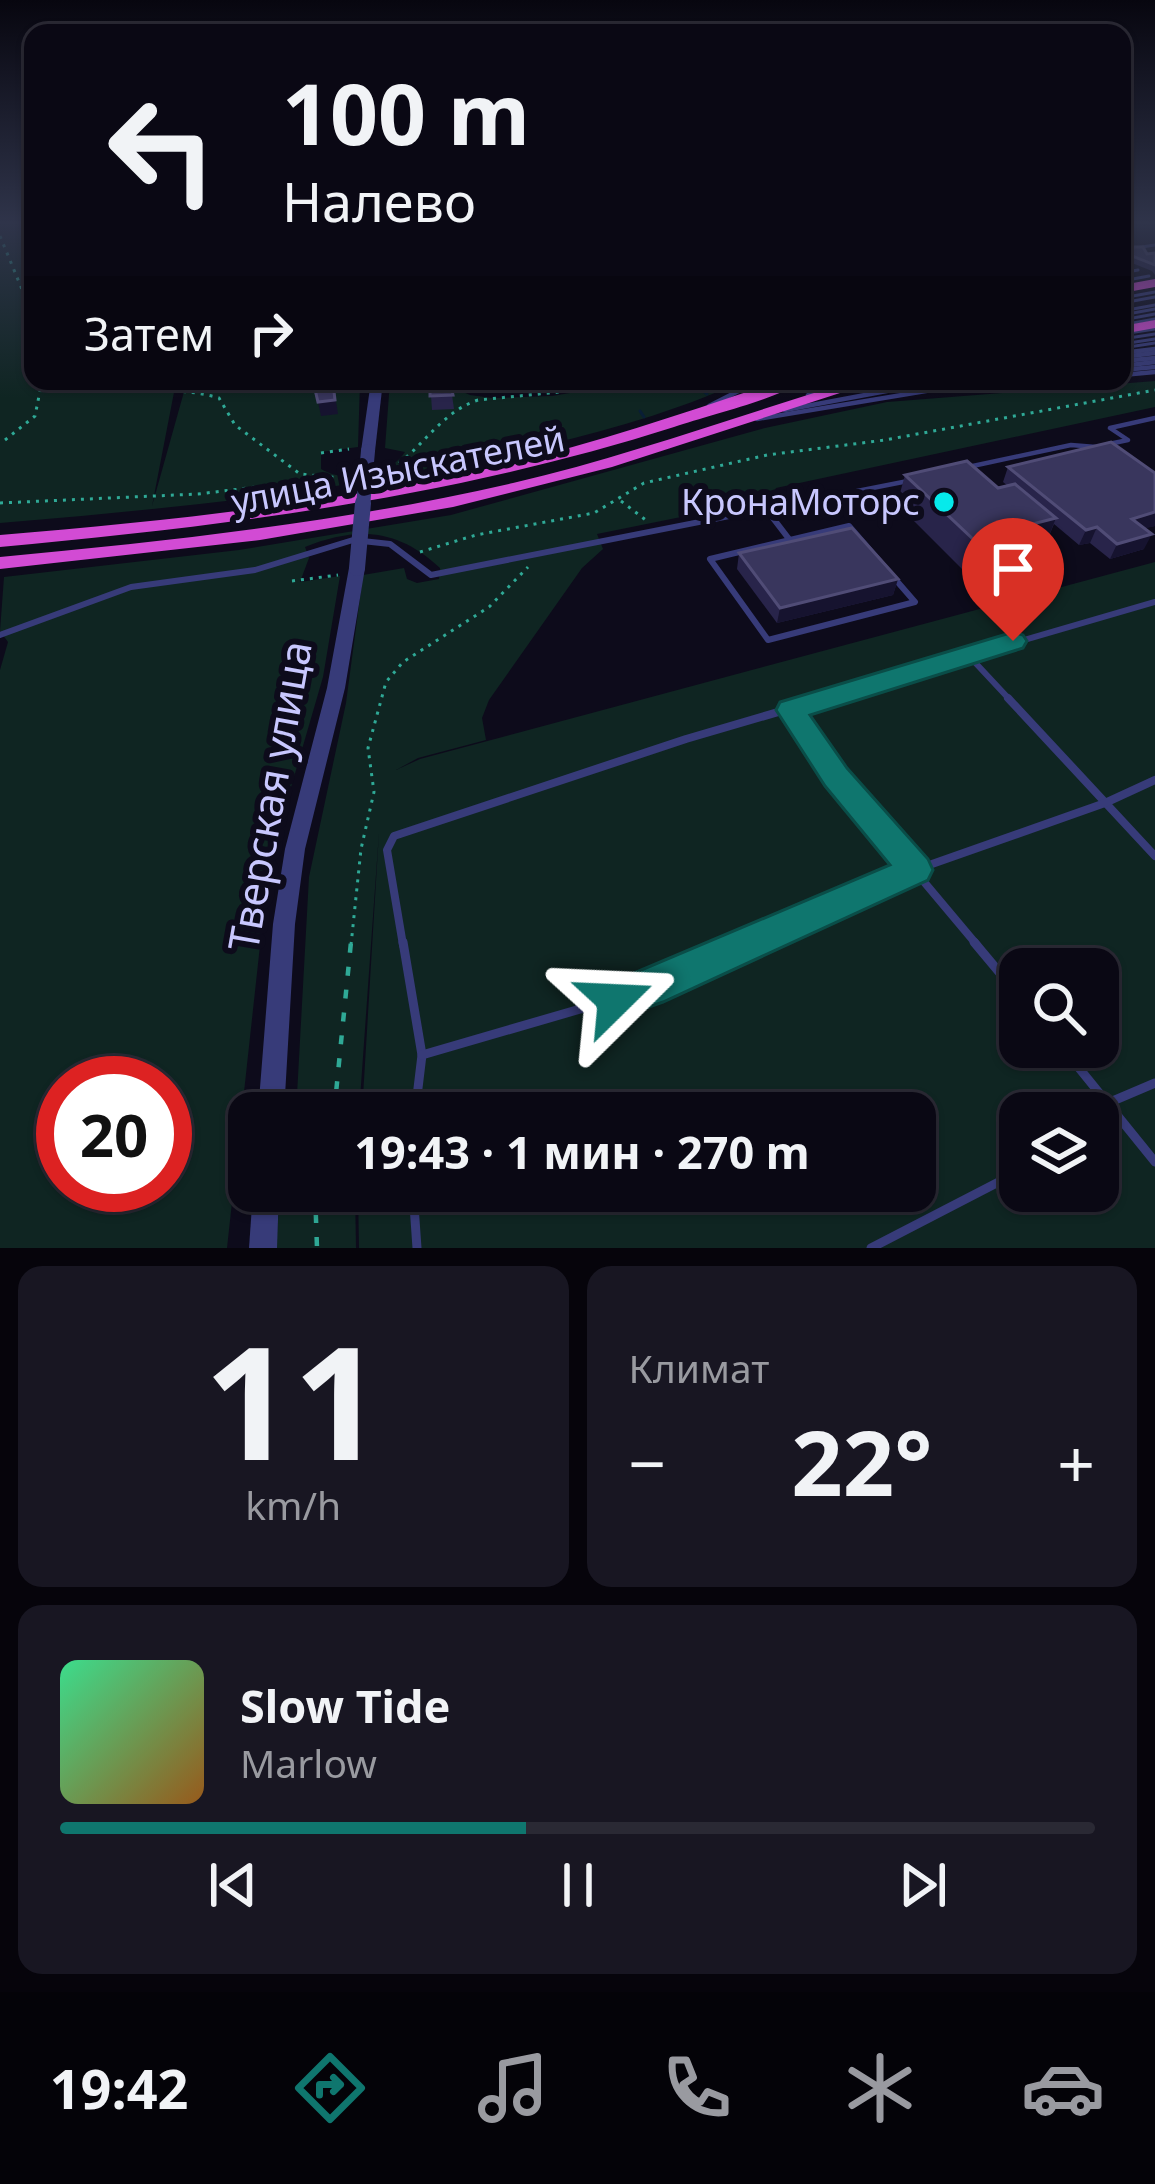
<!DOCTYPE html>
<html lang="ru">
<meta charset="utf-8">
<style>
:root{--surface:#0a0814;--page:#181622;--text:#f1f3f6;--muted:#999aa0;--line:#2a2934;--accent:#0f766e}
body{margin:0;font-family:"Noto Sans",sans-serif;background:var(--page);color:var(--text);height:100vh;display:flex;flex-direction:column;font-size:45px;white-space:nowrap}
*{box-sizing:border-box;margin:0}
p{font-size:39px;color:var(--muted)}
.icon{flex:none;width:66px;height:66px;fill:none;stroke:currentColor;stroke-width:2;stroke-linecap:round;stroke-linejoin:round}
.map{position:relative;height:1248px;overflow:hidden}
.drawer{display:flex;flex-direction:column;gap:18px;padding:18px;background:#06040b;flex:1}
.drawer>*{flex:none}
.guide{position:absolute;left:24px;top:24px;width:1107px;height:366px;border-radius:24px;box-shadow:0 3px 9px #0004,0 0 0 3px var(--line);background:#0a0814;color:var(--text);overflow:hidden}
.fabs{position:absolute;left:999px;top:948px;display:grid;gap:24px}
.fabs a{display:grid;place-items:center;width:120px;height:120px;border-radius:24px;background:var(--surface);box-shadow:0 3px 9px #0004,0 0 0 3px var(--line);font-size:60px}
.speed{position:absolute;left:36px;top:1056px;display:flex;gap:24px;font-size:60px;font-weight:700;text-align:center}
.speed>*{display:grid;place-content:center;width:156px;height:156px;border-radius:50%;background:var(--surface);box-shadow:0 3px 9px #0004,0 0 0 3px var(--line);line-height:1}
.speed .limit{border:18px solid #d22;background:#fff;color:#111}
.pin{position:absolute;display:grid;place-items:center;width:102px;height:102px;color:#fff;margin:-123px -51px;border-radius:50% 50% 50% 0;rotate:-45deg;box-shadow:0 0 12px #0007}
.pin .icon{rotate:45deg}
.me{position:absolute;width:132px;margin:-66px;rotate:69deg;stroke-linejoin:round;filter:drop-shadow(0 0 9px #0008)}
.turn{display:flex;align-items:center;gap:42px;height:252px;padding:0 60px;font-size:54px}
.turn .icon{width:156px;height:156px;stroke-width:2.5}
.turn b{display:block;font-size:84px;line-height:102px}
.then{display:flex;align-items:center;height:114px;padding:0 60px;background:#0003;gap:24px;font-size:45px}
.big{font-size:90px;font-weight:700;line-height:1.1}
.drawer .tile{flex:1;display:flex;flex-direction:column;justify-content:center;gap:18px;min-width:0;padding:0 42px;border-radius:24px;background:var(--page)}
.drawer .dial{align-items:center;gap:0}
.dial b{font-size:156px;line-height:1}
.song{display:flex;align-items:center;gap:36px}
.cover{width:144px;height:144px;border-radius:18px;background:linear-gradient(135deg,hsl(150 70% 55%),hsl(30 70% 35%))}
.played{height:12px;border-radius:6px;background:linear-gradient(90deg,var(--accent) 45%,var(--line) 45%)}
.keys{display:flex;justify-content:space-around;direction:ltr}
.heat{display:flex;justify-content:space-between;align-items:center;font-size:66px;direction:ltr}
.drawer .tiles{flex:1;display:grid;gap:18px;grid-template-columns:1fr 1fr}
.tile:last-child{grid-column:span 2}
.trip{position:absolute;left:228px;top:1092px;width:708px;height:120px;border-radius:24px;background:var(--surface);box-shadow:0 3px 9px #0004,0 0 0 3px var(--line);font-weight:700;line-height:120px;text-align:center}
.dock{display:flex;height:192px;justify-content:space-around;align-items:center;background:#040308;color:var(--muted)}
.dock .icon{width:84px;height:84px}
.dock .on{color:var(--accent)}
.dock b{font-size:54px;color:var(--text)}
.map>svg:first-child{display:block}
.green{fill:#0f2522;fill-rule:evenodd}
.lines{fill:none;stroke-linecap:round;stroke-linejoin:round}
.stream{stroke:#091e36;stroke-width:3}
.path-far1{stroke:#2fa996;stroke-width:3;stroke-dasharray:3 6;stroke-linecap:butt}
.path{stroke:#2fa996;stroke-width:4.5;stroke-dasharray:9 14;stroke-linecap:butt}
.service-far4{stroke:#373b79;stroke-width:3}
.service-far3{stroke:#373b79;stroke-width:4.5}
.service-far2{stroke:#373b79;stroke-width:6}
.service-far1{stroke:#373b79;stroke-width:8}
.service{stroke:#373b79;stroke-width:9}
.tertiary{fill:#373b79;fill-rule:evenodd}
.trunk{fill:#d24bd4;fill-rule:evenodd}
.tertiary-bridge-far1{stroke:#373b79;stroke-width:14}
.tertiary-bridge{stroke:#373b79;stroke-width:16}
.wall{fill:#28244a}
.shaded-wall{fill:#16132f}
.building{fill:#39365d;stroke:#504c76;stroke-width:3}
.route{fill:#0f766e;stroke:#0a4d48;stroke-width:3}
.poi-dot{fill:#06eaeb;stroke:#0d0b1b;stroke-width:4.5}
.labels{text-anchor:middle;stroke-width:12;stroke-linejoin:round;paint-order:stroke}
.street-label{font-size:36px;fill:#c8c7fe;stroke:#0d0b1b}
.poi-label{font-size:36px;fill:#c8c7fe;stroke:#0d0b1b;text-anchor:end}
.near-street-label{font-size:42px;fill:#c8c7fe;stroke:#0d0b1b}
</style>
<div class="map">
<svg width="1155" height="1248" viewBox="0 0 1155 1248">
<rect width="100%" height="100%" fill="#0d0b1b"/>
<g class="green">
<path d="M0,223H33V381L176,382L152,506L187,381H360L358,447L321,452V469C345,484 390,476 405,452L385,448L390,381H437L470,395L492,398L552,396L641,381H742C676,412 604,431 534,448C358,490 180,508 0,523Z"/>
<path d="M1155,381V407L776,488L770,499L597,534L603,549L582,568L489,700L482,718L486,740L418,758L396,770L420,759L1155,562V1248H359L358,1191H915V1113H362L379,832L359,1113H296L309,877L346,703L363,575L404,568L407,579L417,583L439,579L440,568C398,529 358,526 305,547L309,558L300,582L340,576L323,677L269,863L227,1248H0V670L8,642L0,631L4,577L239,550L451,515L765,428L887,402ZM1020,969H1098V1047H1020ZM63,1083H165V1185H63ZM1020,1113H1098V1191H1020Z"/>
<polygon points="280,1191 355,1191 356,1248 276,1248"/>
</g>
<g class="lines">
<g class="stream">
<polyline points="700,388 707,394"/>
<polyline points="640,411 644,417"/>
<polyline points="559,437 565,444"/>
</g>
<g class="path-far1">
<polyline points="0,236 33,316"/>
<path d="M5,440L35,416L42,381C100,401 161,381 219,398L235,425L300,474L351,479"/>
<polyline points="321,453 349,449"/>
<path d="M384,473C420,454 438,413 478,400L672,381"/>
<polyline points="621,501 647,521"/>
<polyline points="0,503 198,494 315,480"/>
<polyline points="420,552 476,535 594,513 644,483 767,455 885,440 1155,390"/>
<polyline points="292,581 338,575"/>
<polyline points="351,945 361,849 374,792 368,748 386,682 403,662 489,607 528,567"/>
</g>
<g class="path">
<polyline points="334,1113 351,942"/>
<polyline points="315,1191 317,1248"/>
</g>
<g class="service-far4">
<polyline points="1122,224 1131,223"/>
<polyline points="1122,250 1155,245"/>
<polyline points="1122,265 1127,264"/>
<polyline points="1122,273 1138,270"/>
<polyline points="1122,281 1149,276"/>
<polyline points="1122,298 1155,292"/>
<polyline points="1122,303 1155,297"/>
<polyline points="1122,311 1155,305"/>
<polyline points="1122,315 1155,309"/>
<polyline points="1122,320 1155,314"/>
<polyline points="1122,325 1155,319"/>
<polyline points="1122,334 1155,329"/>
<polyline points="1122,339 1155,334"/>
<polyline points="1122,344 1155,339"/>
<polyline points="1122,348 1155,343"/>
<polyline points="1147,350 1155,349"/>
</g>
<g class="service-far3">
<polyline points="1122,348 1129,347"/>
<polyline points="1122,353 1155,349"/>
<polyline points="1122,357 1155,353"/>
<polyline points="1122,361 1155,358"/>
<polyline points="1122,366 1155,362"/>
<polyline points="1122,370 1155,367"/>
<polyline points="1122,375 1155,372"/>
<polyline points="936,383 954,381"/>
<polyline points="983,384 1013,381"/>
<polyline points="1013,384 1047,381"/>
<polyline points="855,387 900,381"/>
<polyline points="757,389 775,381"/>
<polyline points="784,390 815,381"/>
<polyline points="808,395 842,381"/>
<polyline points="709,406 758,381"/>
<polyline points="785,410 940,381"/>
<polyline points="757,419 986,381"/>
<polyline points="1109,444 1128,440 1110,428 1155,418"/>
<polyline points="968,467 1071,445 1096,447"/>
<polyline points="781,506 908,481"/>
</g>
<g class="service-far2">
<polyline points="766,509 789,539"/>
<polygon points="849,526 915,602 768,640 710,559"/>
<polyline points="0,635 131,587 255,570 353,540 390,544 431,575 796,503"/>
<polyline points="969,656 1011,701"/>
<polyline points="815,701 1155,602"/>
</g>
<g class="service-far1">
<polyline points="1008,698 1155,856"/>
<polyline points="791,710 836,777 977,945"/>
<polyline points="403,945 387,850 394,836 686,739 826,698"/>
<polyline points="747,945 915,870 1105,803 1155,780"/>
</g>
<g class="service">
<polyline points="403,942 422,1055 415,1113"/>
<polyline points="974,942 1020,997"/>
<polyline points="1062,1047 1155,1162"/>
<polyline points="422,1055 649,989 754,942"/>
<polyline points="1097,1113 1108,1103 1155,1083"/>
<polyline points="413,1191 417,1248"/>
<polyline points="871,1248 1020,1171"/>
</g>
<g class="tertiary">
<polygon points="371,381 383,381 375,451 368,455 361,451"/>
<polygon points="357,563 365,568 345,688 305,849 295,924 284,1113 258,1113 273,924 285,849 327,688 349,568"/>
<polygon points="253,1191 279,1191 277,1248 249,1248"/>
</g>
<g class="trunk">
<polygon points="1155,279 1155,287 1122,293 1122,285"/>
<polygon points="1155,320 1155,328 1122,334 1122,326"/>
<path d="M780,381H803C775,400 709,415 674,427C455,497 229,526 0,547V535C167,521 335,503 499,466C594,444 687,412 780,381Z"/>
<path d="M853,381H877L612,467L453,507L260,540L0,569V557C172,541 344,522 513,483C628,456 740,415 853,381Z"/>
</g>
<polyline class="tertiary-bridge-far1" points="363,506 368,451"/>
<polyline class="tertiary-bridge" points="357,568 363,503"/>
</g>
<g class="wall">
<polygon points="1122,247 1147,254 1155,253 1155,275 1152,271 1122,259"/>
<polygon points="430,381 450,381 454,409 432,410"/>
<polygon points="1008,467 1155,473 1155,526 1144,528 1144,549 1110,559 1090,543 1079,545 1054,524 1044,548 1040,549 1037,587 1012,593 982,564 962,569 897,504 905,475 998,488 1008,486 1003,482"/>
<polygon points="739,553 898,579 893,595 777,623 737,569"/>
</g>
<g class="shaded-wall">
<polygon points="333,383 338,414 321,416 318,402"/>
<polygon points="1155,512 1155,526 1124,534 1132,519"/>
<polygon points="1056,518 1044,548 1016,555 1017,528"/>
<polygon points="1097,527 1090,543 1079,545 1086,530"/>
<polygon points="993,534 982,564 962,569 973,539"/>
<polygon points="1152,534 1144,549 1110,559 1117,544"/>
<polygon points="1049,557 1037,587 1012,593 1025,563"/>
<polygon points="898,579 893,595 777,623 780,608"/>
</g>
<g class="building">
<polygon points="1122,247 1143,247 1147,254 1155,253 1155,265 1122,252"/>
<polygon points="430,381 450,381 453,395 430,396"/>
<polygon points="333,383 335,400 318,402 314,385"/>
<polygon points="1111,442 1155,473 1155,512 1132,519 1152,534 1117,544 1097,527 1086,530 1008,467"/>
<polygon points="967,461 998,488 1015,484 1056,518 1017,528 1049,557 1025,563 993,534 973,539 905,475"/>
<polygon points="852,528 898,579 780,608 739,553"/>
</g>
<linearGradient id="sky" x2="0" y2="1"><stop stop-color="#07060f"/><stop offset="0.56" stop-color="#2f344a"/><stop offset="1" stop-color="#2f344a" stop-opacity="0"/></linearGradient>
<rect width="1155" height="398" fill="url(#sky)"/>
<polygon class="route" points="1013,632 1023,635 1027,641 1023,648 810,715 847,768 928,859 933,870 928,880 663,1002 615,1019 601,1013 595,1000 601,987 890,865 825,786 776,710 780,702"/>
<circle class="poi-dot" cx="944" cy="502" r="12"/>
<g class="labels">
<g class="street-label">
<text transform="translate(398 470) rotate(-11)" y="13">улица Изыскателей</text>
</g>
<g class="poi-label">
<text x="920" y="515">КронаМоторс</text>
</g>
<g class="near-street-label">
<text transform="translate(270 796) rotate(-80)" y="15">Тверская улица</text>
</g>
</g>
</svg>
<div class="fabs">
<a><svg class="icon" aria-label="search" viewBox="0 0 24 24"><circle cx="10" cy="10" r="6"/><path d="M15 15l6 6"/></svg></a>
<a><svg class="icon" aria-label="layers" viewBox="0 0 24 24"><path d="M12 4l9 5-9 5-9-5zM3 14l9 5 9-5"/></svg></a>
</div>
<div class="speed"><div class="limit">20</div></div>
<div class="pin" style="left:1013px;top:641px;background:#d93025"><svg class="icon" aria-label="arrive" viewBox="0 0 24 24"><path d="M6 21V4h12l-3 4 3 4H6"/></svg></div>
<svg class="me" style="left:615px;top:1000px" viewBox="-20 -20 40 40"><path d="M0-17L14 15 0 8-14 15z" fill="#0f766e" stroke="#fff" stroke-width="4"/></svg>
<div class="trip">19:43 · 1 мин · 270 m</div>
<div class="guide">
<div class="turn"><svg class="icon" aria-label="left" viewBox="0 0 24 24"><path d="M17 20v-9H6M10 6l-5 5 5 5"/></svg><div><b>100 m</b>Налево</div></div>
<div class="then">Затем<svg class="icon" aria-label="right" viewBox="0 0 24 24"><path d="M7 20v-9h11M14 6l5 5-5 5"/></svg></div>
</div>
</div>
<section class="drawer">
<div class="tiles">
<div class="tile dial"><b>11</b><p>km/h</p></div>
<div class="tile"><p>Климат</p>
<div class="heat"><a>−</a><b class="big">22°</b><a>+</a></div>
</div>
<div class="tile">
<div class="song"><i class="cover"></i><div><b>Slow Tide</b><p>Marlow</p></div></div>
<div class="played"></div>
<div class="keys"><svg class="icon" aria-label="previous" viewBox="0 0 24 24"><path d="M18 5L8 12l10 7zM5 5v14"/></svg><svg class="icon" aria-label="pause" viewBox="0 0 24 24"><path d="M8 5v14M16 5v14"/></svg><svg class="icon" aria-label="next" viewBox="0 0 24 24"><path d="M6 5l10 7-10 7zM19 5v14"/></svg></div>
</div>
</div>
</section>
<nav class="dock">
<b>19:42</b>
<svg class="icon on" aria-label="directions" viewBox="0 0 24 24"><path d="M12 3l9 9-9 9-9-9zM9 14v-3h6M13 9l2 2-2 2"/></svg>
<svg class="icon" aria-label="music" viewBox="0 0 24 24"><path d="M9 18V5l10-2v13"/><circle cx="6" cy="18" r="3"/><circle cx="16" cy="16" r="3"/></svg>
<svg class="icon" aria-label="phone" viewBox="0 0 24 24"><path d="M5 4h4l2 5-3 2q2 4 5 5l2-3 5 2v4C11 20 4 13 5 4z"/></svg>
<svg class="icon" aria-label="climate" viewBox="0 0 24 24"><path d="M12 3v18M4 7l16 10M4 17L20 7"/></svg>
<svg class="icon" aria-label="car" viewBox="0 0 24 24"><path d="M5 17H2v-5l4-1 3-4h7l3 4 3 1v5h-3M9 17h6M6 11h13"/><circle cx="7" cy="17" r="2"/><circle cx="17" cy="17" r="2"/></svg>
</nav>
